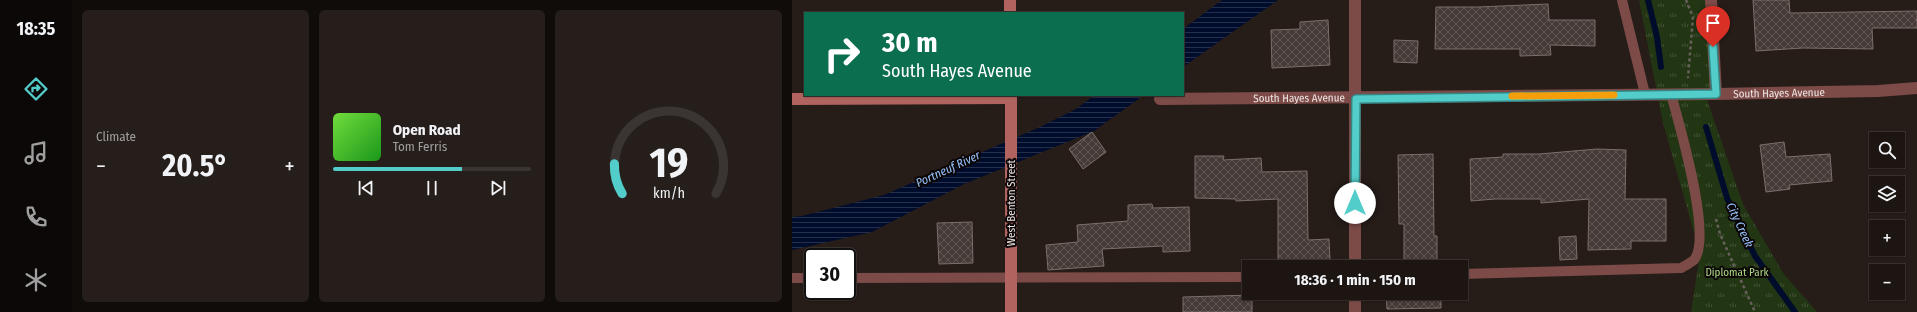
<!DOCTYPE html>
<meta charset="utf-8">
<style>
:root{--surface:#1c1512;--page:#251e1b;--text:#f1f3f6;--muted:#a09f9f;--line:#3a3432;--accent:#53cdca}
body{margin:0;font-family:"Fira Sans Condensed",sans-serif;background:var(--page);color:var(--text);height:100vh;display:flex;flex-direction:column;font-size:15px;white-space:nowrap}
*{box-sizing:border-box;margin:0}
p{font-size:13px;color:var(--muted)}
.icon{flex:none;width:22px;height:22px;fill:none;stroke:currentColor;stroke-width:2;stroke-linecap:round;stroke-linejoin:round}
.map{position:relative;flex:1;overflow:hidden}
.panel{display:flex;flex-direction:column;gap:10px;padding:10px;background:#0f0c0a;width:720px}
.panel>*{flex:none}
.top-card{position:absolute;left:12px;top:12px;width:380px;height:84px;border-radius:0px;box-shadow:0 1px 3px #0004,0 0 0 1px var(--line);background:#0b6e4f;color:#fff;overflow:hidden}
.controls{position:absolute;left:1077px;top:132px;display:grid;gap:8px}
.controls a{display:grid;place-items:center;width:36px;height:36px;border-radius:0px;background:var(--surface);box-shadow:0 1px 3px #0004,0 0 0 1px var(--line);font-size:20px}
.speed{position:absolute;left:12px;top:248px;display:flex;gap:8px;font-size:20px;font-weight:700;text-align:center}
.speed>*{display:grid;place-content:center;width:52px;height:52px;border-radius:50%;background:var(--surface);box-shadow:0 1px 3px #0004,0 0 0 1px var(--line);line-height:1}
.speed .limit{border:2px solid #111;border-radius:6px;background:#fff;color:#111}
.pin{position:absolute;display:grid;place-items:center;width:34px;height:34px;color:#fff;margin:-41px -17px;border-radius:50% 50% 50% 0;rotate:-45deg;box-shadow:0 0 4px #0007}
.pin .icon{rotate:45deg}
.me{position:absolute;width:44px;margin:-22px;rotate:0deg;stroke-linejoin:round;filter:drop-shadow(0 0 3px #0008)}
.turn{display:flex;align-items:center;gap:14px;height:84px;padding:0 12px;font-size:18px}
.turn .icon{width:52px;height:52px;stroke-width:2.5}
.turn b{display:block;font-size:28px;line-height:34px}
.big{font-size:30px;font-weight:700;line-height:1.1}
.panel .card{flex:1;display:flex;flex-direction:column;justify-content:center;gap:6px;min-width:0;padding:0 14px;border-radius:6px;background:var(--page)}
.panel .dial{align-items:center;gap:0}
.dial svg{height:104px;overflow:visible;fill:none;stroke:var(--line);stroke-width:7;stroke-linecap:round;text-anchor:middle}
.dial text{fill:var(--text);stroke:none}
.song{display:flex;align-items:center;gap:12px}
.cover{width:48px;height:48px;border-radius:6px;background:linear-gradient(135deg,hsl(100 70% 55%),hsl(120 70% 35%))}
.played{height:4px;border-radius:2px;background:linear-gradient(90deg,var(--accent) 65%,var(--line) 65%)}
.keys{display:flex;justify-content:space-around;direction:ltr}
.heat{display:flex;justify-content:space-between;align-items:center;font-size:22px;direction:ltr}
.panel .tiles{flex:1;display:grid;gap:10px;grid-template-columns:repeat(3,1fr)}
.trip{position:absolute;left:450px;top:260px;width:226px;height:40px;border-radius:0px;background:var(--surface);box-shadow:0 1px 3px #0004,0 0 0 1px var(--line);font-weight:700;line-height:40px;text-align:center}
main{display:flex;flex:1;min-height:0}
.dock{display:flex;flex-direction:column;width:72px;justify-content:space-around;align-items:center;background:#0b0807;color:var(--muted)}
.dock .icon{width:28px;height:28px}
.dock .selected{color:var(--accent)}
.dock b{font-size:18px;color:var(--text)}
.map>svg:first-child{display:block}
.grass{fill:url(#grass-tufts)}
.water{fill:url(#water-rules)}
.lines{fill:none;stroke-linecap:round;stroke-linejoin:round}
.stream{stroke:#000c2c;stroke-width:6}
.building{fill:url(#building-cross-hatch);stroke:#7c6f6a}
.path{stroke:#69605d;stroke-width:2.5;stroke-dasharray:3 3;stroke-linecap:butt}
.lane{stroke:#7c4b48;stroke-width:10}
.street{stroke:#7c4b48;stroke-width:12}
.secondary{stroke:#b1635f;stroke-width:12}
.route-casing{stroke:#368583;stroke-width:10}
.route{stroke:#53cdca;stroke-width:7}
.slow{stroke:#f59e0b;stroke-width:7}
.labels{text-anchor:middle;stroke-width:4;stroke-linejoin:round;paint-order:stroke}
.street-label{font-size:11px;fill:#eee6e4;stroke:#0c0706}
.park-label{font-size:11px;fill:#aad886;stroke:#0c0706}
.water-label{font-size:12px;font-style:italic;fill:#96c2fc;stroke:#0c0706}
</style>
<main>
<nav class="dock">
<b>18:35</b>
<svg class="icon selected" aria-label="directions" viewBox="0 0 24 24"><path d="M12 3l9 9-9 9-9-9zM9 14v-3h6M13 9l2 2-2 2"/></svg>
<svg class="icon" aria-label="music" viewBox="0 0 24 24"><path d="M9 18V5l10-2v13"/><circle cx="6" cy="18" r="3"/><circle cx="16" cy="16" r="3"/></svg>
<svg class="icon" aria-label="phone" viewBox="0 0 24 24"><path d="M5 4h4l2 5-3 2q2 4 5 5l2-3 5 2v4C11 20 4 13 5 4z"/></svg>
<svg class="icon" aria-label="climate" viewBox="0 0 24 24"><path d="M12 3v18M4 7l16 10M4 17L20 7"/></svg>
</nav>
<section class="panel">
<div class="tiles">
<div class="card"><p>Climate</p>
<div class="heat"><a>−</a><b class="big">20.5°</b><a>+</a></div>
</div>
<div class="card">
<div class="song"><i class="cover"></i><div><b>Open Road</b><p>Tom Ferris</p></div></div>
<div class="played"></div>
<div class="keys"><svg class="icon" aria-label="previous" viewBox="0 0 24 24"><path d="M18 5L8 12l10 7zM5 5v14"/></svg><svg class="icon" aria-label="pause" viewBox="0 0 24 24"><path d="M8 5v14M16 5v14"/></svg><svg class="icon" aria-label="next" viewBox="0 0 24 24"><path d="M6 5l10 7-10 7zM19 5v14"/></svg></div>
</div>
<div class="card dial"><svg viewBox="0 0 100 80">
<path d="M14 69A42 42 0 1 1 86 69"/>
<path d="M14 69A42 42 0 0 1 8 46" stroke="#53cdca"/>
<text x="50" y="56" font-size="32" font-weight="700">19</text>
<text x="50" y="72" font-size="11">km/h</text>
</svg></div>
</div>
</section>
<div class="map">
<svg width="1125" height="312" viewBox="0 0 1125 312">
<defs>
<pattern id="grass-tufts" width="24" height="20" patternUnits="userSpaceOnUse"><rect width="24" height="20" fill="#233614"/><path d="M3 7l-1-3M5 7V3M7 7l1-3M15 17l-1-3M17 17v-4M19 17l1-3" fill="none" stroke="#435336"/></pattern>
<pattern id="water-rules" width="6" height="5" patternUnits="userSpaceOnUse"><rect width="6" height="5" fill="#000c2c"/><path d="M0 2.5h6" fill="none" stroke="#262f4a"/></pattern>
<pattern id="building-cross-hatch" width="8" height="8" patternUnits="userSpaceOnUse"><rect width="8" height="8" fill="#463a36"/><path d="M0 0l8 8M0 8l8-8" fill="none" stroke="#615653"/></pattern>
</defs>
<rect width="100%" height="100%" fill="#261c18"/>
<polygon class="grass" points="847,0 919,0 924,94 913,94 951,204 991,273 1025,312 899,312 908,254 871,123"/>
<g class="water">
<polygon points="430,0 486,0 391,67 391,29"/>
<polygon points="303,95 352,95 302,131 172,184 80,232 0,250 0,217 10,216 92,195 248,127 284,109"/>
</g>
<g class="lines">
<g class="stream">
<polyline points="856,0 865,37 869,67"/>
<polyline points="914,127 935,198 963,256 1003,312"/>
</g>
</g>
<g class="building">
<polygon points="961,0 997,0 998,13 1125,11 1125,28 1080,28 1081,49 1011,48 964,51"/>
<polygon points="756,4 757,20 803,20 803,46 758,45 759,55 728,56 728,49 643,49 644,7 686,7"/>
<polygon points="536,20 538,65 480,68 479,30 508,29 508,22"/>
<polygon points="602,40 626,41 625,63 602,62"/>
<polygon points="300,132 314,152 291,169 277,149"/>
<polygon points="992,142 994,157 1038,154 1040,181 997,185 998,189 974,192 968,145"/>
<polygon points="805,149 834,150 833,199 874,199 874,241 839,241 839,249 796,250 797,199 749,203 749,199 703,199 679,201 678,159 711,157 711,154 747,154"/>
<polygon points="641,154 642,236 645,236 645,260 612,260 612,224 607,224 606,155"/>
<polygon points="403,156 432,156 431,160 469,158 470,172 515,171 516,240 537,239 538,260 486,262 486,199 444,201 444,199 403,198"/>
<polygon points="360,204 361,208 397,207 398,251 371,252 371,246 310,249 312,266 256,270 254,245 286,242 285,225 336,221 336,205"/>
<polygon points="180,222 181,263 147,264 145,223"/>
<polygon points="784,236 785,259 768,260 767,237"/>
<polygon points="594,293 649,293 649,308 595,309"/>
<polygon points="460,295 460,312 391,312 391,297"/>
</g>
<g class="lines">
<g class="path">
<polyline points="894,0 901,17 896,78"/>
<polyline points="924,219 928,234 963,312"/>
</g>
<g class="lane">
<polyline points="830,0 853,94"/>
<path d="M669,274L889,268C893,266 898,263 902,260C921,237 887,124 879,94"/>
<polyline points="0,278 21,278"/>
<polyline points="55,278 457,277"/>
</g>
<g class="street">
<polyline points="563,0 563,267"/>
<polyline points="919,0 924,94"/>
<path id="s1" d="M368,99L924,94L1086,91L1125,88"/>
<polyline points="563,312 563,293"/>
</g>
<g class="secondary">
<polyline points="218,0 218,13"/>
<polyline points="0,99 219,98"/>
<polyline points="219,312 219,95"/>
</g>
</g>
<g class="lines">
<defs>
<polyline id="route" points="563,203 564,99 924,94 921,47"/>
</defs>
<use href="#route" class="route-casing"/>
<use href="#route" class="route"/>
<polyline class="slow" points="720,96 822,95"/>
</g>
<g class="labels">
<g class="street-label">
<text dy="4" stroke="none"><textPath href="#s1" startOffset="619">South Hayes Avenue</textPath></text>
<text dy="4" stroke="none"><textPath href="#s1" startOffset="139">South Hayes Avenue</textPath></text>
<text transform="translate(219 203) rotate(-90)" y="4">West Benton Street</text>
</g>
<g class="park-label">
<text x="945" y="276">Diplomat Park</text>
</g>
<g class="water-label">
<text transform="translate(156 169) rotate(-25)" y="4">Portneuf River</text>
<text transform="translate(948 225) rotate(65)" y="4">City Creek</text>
</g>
</g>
</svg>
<div class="controls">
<a><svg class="icon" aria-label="search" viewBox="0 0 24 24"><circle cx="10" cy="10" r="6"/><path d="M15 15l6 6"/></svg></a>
<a><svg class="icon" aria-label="layers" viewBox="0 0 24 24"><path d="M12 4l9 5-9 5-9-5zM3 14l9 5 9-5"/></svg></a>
<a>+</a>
<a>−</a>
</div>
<div class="speed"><div class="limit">30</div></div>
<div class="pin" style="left:921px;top:47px;background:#d93025"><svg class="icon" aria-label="arrive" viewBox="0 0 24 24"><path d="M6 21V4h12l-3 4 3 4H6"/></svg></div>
<svg class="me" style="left:563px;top:203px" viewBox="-20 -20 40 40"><circle r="19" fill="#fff"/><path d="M0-13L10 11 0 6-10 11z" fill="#53cdca"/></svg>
<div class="trip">18:36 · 1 min · 150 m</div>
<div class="top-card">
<div class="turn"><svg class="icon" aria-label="right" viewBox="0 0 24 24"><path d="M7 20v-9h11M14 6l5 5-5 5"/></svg><div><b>30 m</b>South Hayes Avenue</div></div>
</div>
</div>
</main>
